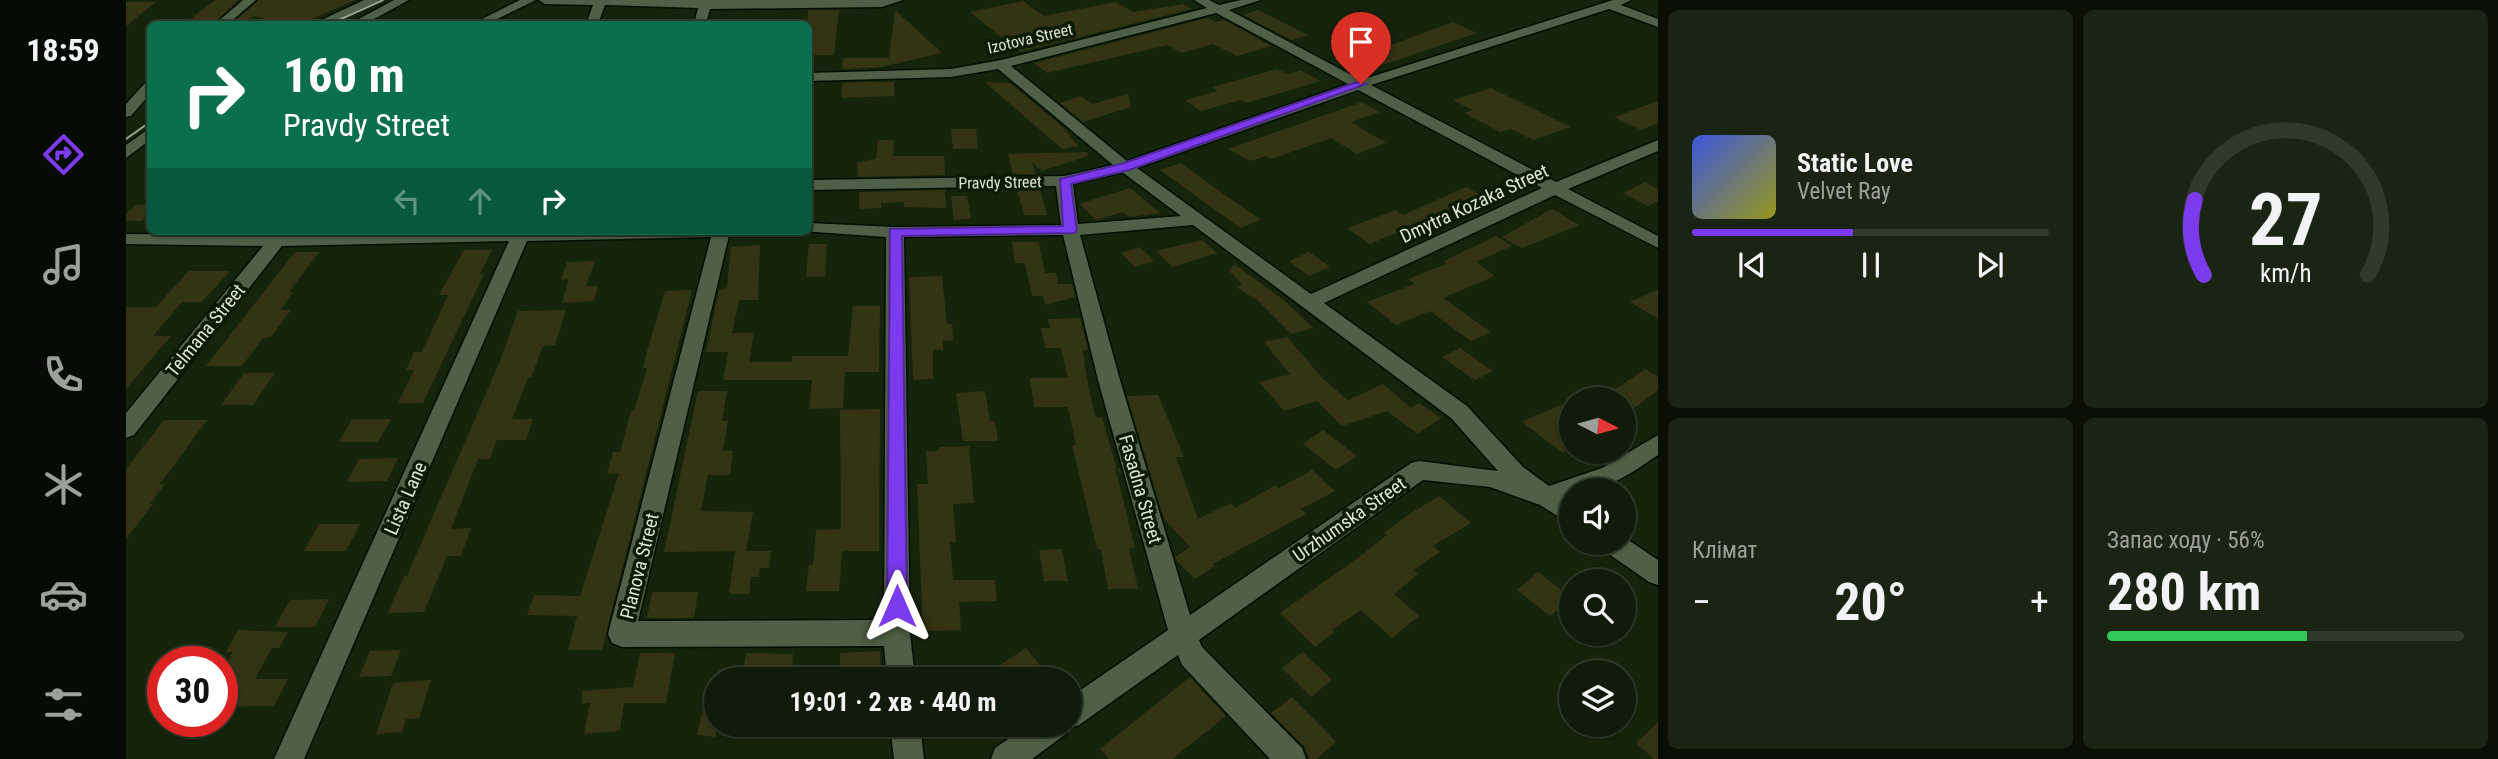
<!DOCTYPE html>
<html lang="uk">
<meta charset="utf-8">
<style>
:root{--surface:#101c09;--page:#192512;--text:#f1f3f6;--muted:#9ca19c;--line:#303a2a;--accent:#7c3aed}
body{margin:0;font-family:"Roboto Condensed",sans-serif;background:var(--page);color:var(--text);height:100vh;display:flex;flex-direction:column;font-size:26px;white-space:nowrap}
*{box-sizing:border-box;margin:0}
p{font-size:23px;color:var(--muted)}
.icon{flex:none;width:38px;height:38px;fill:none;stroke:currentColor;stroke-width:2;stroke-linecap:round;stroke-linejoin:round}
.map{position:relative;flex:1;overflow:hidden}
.side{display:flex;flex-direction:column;gap:10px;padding:10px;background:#090f05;width:840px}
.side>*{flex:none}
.top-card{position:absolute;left:21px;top:21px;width:665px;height:214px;border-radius:10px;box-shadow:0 2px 5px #0004,0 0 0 2px var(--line);background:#0b6e4f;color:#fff;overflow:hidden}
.needle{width:46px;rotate:96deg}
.controls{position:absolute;left:1433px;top:387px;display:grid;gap:14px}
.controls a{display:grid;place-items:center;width:77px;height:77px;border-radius:50%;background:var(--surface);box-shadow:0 2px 5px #0004,0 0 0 2px var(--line);font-size:35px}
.speed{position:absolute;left:21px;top:646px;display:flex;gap:14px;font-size:35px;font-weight:700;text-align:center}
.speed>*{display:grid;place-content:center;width:91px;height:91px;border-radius:50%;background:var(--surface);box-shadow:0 2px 5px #0004,0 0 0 2px var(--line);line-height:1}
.speed .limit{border:10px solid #d22;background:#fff;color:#111}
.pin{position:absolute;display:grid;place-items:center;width:60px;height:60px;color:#fff;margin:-72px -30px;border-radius:50% 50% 50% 0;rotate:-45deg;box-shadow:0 0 7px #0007}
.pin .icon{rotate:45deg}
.me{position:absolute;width:77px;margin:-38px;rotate:0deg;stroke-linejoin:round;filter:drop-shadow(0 0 5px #0008)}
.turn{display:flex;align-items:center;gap:24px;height:147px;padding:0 21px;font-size:32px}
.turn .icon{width:91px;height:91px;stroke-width:2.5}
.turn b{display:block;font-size:49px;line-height:60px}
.lanes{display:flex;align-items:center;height:66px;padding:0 21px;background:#0003;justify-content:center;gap:35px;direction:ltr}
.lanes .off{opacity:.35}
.big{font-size:52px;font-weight:700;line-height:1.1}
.side .widget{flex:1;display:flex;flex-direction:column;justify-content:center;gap:10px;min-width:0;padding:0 24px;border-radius:10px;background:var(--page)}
.side .dial{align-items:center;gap:0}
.dial svg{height:182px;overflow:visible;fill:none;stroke:var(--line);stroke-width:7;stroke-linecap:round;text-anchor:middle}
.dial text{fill:var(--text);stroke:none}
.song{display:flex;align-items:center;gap:21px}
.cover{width:84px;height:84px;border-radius:10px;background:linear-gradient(135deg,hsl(230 70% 55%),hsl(60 70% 35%))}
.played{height:7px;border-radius:4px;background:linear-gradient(90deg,var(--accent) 45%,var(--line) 45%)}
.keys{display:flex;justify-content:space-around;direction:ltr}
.heat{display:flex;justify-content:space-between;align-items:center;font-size:38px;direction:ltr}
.charge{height:10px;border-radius:5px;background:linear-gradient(90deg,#34c759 56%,var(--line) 0)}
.side .tiles{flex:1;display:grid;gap:10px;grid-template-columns:repeat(2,1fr)}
.trip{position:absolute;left:578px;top:667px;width:378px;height:70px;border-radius:35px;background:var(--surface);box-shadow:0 2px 5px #0004,0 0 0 2px var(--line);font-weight:700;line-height:70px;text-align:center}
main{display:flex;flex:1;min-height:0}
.menu{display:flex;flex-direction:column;width:126px;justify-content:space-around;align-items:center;background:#060b04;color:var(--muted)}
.menu .icon{width:49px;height:49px}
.menu .current{color:var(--accent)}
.menu b{font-size:32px;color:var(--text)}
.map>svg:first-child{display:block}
.building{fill:#343314}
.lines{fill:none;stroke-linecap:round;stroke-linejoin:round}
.minor-casing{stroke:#020e00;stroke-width:3}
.minor{fill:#4e6045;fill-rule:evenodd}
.tram{stroke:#98a491;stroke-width:2}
.route{fill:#7c3aed;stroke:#51269a;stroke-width:2}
.labels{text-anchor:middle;stroke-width:7;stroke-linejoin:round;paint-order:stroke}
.far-street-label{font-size:16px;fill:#dae5d5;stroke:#0c1b04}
.street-label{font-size:19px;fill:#dae5d5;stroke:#0c1b04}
</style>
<main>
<nav class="menu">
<b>18:59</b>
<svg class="icon current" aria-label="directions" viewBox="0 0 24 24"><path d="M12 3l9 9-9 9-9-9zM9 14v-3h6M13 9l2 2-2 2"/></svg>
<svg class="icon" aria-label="music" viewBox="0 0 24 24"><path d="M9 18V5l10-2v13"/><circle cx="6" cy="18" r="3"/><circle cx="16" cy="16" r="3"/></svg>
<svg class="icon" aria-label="phone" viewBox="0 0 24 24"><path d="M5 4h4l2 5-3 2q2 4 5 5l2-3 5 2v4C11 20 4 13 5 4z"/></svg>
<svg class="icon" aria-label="climate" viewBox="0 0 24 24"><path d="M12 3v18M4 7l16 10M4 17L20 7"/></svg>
<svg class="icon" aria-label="car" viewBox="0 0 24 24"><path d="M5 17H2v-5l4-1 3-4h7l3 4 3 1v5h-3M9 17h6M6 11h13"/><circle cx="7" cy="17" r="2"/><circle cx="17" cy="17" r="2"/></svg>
<svg class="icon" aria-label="filters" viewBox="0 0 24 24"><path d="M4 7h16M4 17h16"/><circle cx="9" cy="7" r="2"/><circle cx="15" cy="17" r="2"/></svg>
</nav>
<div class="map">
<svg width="1532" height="759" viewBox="0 0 1532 759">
<rect width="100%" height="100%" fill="#15250c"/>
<g class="building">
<polygon points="89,0 113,0 87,24 58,24"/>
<polygon points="133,0 229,0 175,24 159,24 128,16 118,24 105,24"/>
<polygon points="897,1 918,16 990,2 1007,12 1057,4 1066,9 894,52 844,12"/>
<polygon points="0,2 30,2 0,26"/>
<polygon points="682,10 713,10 708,55 682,55"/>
<polygon points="769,10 816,53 751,68 716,69 717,58 763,58"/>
<polygon points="1132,10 1182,35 1165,40 1117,15"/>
<polygon points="1081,18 1090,22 1098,20 1146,46 1111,56 1087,44 1056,53 1042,45 921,73 908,63"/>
<polygon points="1327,22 1351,33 1233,73 1228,59"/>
<polygon points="1151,69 1162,74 1174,70 1195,81 1120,103 1115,100 1075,111 1059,100 1092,91 1086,87"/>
<polygon points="734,82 768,82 768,96 715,98 716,83"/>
<polygon points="859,82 884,83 938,128 952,146 936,149"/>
<polygon points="1365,88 1418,114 1445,127 1407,140 1385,129 1374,132 1338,113 1347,110 1327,100"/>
<polygon points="1002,94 1005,107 957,122 934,103 955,96 966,104"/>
<polygon points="1532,101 1532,123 1515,130 1488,117"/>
<polygon points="1236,102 1254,112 1225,122 1260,143 1231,154 1206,138 1145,159 1140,156 1124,161 1102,149"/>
<polygon points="825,129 850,129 852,149 827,149"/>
<polygon points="752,140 768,140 767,156 818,156 819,175 732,177 731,162 750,159"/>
<polygon points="961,152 962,156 916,171 906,162 910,174 887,174 882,154"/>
<polygon points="1055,163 1079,181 1135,220 1114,228 1034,170"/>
<polygon points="1519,182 1532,189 1532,201 1522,206 1497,193"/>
<polygon points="1340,187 1357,196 1244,244 1221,228 1270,210 1277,215"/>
<polygon points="1004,188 1034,213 1003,217 997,212 970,220 953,204"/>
<polygon points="891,189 914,189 921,215 898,215"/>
<polygon points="819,190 820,208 778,207 778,202 755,203 755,208 733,209 733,192"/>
<polygon points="825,196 841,196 845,219 828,220"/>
<polygon points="10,205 24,205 24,212 15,221 0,221 0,214"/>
<polygon points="1426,209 1453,225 1396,248 1376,237"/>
<polygon points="1370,236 1386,246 1350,262 1369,276 1317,298 1365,332 1345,341 1304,311 1270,325 1241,302 1289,284 1282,279 1320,264 1318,261"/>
<polygon points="1076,240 1091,253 1047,267 1030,251"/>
<polygon points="886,242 913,242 919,273 930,273 932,284 946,284 949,297 919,305 917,296 906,296 899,263 889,263"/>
<polygon points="683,244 701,244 699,277 680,277"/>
<polygon points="634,245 632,300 613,300 606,333 628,333 623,362 666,362 666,356 722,356 727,306 754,306 753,372 719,372 717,408 683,409 686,380 597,380 602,352 580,352 593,290 601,287 605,247"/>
<polygon points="1014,247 1028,261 1009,267 995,253"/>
<polygon points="338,250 366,250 354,274 358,274 297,403 272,403 288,370 280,370 288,352 296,352 322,295 313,295"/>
<polygon points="169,252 193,252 163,292 167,292 154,310 165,310 145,337 137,338 116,366 80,366"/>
<polygon points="1183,252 1204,267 1183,276 1163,261"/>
<polygon points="469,261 460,286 472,286 468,301 436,303 443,279 435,280 441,262"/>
<polygon points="1108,264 1159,301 1187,328 1165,334 1132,301 1110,287 1116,284 1103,271"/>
<polygon points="63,271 104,271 76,302 56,302 27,336 45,336 0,389 0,307 30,307"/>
<polygon points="816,276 821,324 826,324 827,341 817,341 817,350 807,350 807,379 787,380 783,277"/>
<polygon points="1532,289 1532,319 1504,302"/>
<polygon points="566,290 476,650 442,650 451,616 401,615 408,595 454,596 493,473 481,474 487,452 494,452 505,411 508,411 521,368 517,368 521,351 539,291"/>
<polygon points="440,310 429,345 417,346 405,378 402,378 386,419 407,419 400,440 371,440 364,459 352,459 325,529 345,528 335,556 321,556 298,612 262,613 278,576 281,576 373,363 392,311"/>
<polygon points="954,318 962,349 956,351 960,363 958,363 969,417 976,417 991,469 994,469 996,475 989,467 1009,548 1003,548 1012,589 982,589 975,549 971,549 946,445 950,445 942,407 908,407 904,378 942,378 935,348 919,348 915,328 924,328 922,319"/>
<polygon points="1161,337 1197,379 1222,400 1257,384 1285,408 1293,403 1315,418 1292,434 1261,411 1216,426 1191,401 1158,411 1133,382 1164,374 1138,342"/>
<polygon points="1334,348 1367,371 1349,380 1316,357"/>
<polygon points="1519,369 1532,377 1532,390 1498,416 1498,399 1475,399"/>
<polygon points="118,373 149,373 127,405 95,405"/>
<polygon points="572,391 601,391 596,421 602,421 597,451 607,451 604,475 582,475 575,511 627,512 620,551 538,552"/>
<polygon points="859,391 864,421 869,421 872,441 837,441 830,393"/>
<polygon points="1032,395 1058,457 1050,457 1072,519 1105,503 1109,508 1150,485 1153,488 1186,470 1209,491 1175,509 1180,514 1087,564 1089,566 1069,579 1051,561 1049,557 1064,547 1038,519 1001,396"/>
<polygon points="1446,400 1446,449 1437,453 1396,422"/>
<polygon points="754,409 753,551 716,551 713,591 680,591 683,565 687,565 690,530 715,529 714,410"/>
<polygon points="226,419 265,419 252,442 213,442"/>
<polygon points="38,420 81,420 34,484 39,484 24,504 27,504 0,539 0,469"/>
<polygon points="1197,430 1231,456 1210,470 1177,444"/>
<polygon points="843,446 848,503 827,504 830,542 824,542 827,580 869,580 871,601 833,602 835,630 797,631 791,484 802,484 800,451 813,451 813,447"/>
<polygon points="272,458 261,481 221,482 233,459"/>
<polygon points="1313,496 1345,523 1307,546 1314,552 1288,570 1292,574 1268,594 1293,616 1266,638 1235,610 1206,630 1208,632 1189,647 1154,613 1237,554 1261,535 1258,533 1285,513"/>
<polygon points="193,524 234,524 220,551 178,551"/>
<polygon points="936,549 942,581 918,581 913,550"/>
<polygon points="609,551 645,551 643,568 634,568 633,577 625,577 623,594 603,594"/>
<polygon points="1412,572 1446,598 1446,623 1430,611 1424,616 1391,590"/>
<polygon points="526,592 572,592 568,618 521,618"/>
<polygon points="203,599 189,627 149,627 164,600"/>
<polygon points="112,630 162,632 153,648 146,648 129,679 162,679 148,706 96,707 96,672 107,652 100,652"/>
<polygon points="900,648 925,679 880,679 871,667"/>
<polygon points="275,650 265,676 233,677 244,651"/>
<polygon points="754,651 755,679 714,679 714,653"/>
<polygon points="1177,652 1206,680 1185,697 1156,668"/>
<polygon points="514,653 549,653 540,703 498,703 494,731 458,734 464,703 456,704 456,691 507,687"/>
<polygon points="620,653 667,654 665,679 616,679"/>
<polygon points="1064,677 1100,716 1046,759 983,759 974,749"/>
<polygon points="305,680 293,718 280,719 276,732 250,734 267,683"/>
<polygon points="583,681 590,682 590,737 571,735"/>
<polygon points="1166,697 1210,742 1190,759 1184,759 1178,746 1145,713"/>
<polygon points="1532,722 1532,759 1528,759 1510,743"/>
</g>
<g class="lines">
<defs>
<g id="minor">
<polygon points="117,0 130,0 102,24 89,24"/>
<polygon points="238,0 254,0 202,24 187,24"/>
<polygon points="268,0 283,0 239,24 231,24 229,21"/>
<polygon points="394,0 410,0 361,24 346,24"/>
<polygon points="413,0 777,0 756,7 584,9 580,24 568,24 572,8 479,5 472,24 460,24 467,5 419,4"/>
<path d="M1068,0H1083L1093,5L1115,0H1135L1103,10L1235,80L1487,0H1505L1495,5L1532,19V27L1483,9L1245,85L1430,182L1532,140V151L1442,189L1532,236V248L1429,195L1198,303L1341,406L1397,467L1423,486L1476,468L1532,435V455C1501,476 1483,490 1446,490V498L1442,499L1446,501V525L1414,505L1364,487L1297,480L1073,640L1076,647L1176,748L1180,759H1144L1056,665L1052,655L953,725L942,729L940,734L906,759H865L869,748L904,724H943V698L1042,630L972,380L937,235L778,237L784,633L789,679H761L758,646L496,647L486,643L482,634L585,237L401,241L178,759H148L383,241L156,246L8,435L0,438V413L137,246L0,244V234L145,235L149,231H163L164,235L354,231H604L512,621L758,620L760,237L675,231H682V223L769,227L935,225L930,186L682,190V180L938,176L987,165L872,69L825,77L682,81V73L825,69L875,60L1081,8ZM1090,13L1222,84L1001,161L885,66ZM1232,90L1416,188L1185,294L1011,168ZM996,172L1055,216L952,224L947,184ZM1067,225L1325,418L1372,471L1293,461L1285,463L1064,615L994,380L954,235Z"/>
<polygon points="24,82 24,94 5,116 0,117 0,104 19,83"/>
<polygon points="24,128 24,140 0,158 0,145"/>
<polygon points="1498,537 1532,560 1532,585 1523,582 1477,550 1474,542 1498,542"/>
<polygon points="764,724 794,724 798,759 768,759"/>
</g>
</defs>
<use href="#minor" class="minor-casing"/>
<use href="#minor" class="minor"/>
<g class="tram">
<polyline points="204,24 257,0"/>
<polyline points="0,139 24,122"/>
</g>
</g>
<polygon class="route" points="1231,82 1240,84 1003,170 945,184 951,230 949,233 776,236 781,606 778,613 771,615 764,613 761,606 764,229 937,226 934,179 995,164"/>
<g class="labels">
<g class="far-street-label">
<text transform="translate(904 38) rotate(-13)" y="6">Izotova Street</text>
<text transform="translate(874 182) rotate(-1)" y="6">Pravdy Street</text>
</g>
<g class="street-label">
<text transform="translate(1348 203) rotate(-25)" y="7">Dmytra Kozaka Street</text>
<text transform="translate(79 330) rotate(-51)" y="7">Telmana Street</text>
<text transform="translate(1015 489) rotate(74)" y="7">Fasadna Street</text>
<text transform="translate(279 498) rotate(-66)" y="7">Lista Lane</text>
<text transform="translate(1223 519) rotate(-35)" y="7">Urzhumska Street</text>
<text transform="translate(513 566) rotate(-76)" y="7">Planova Street</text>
</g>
</g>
</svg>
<div class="controls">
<a><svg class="needle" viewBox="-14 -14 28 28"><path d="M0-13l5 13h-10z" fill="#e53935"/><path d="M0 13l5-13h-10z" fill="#9ca19c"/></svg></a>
<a><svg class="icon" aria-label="sound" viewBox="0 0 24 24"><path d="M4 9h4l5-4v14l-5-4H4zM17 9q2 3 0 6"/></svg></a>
<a><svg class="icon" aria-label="search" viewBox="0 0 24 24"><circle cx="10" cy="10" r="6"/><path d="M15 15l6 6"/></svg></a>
<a><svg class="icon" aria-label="layers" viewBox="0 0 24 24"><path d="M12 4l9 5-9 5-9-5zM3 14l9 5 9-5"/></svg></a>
</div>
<div class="speed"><div class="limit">30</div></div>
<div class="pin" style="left:1235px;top:84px;background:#d93025"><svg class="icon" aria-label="arrive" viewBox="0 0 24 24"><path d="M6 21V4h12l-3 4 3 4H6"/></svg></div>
<svg class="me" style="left:771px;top:606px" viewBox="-20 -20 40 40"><path d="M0-17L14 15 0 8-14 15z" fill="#7c3aed" stroke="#fff" stroke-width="4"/></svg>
<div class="trip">19:01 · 2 хв · 440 m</div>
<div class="top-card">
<div class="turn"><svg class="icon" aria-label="right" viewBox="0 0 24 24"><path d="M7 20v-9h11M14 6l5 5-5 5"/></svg><div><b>160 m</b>Pravdy Street</div></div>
<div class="lanes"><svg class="icon off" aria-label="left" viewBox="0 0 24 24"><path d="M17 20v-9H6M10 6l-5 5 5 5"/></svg><svg class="icon off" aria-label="ahead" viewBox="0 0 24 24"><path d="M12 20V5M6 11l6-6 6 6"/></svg><svg class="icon" aria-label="right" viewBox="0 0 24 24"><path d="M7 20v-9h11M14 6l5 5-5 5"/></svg></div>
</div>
</div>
<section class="side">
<div class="tiles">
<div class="widget">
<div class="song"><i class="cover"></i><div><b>Static Love</b><p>Velvet Ray</p></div></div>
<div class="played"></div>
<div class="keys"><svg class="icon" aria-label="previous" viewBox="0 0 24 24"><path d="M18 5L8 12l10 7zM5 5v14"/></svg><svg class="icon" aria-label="pause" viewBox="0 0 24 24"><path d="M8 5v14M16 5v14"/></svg><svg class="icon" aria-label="next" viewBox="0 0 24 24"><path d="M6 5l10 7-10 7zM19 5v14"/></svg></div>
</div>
<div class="widget dial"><svg viewBox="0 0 100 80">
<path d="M14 69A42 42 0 1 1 86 69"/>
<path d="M14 69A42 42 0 0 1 10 36" stroke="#7c3aed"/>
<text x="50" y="56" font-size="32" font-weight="700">27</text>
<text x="50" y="72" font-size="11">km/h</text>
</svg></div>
<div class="widget"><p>Клімат</p>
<div class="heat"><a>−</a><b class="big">20°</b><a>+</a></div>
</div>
<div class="widget"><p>Запас ходу · 56%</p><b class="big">280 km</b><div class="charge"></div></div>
</div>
</section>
</main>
